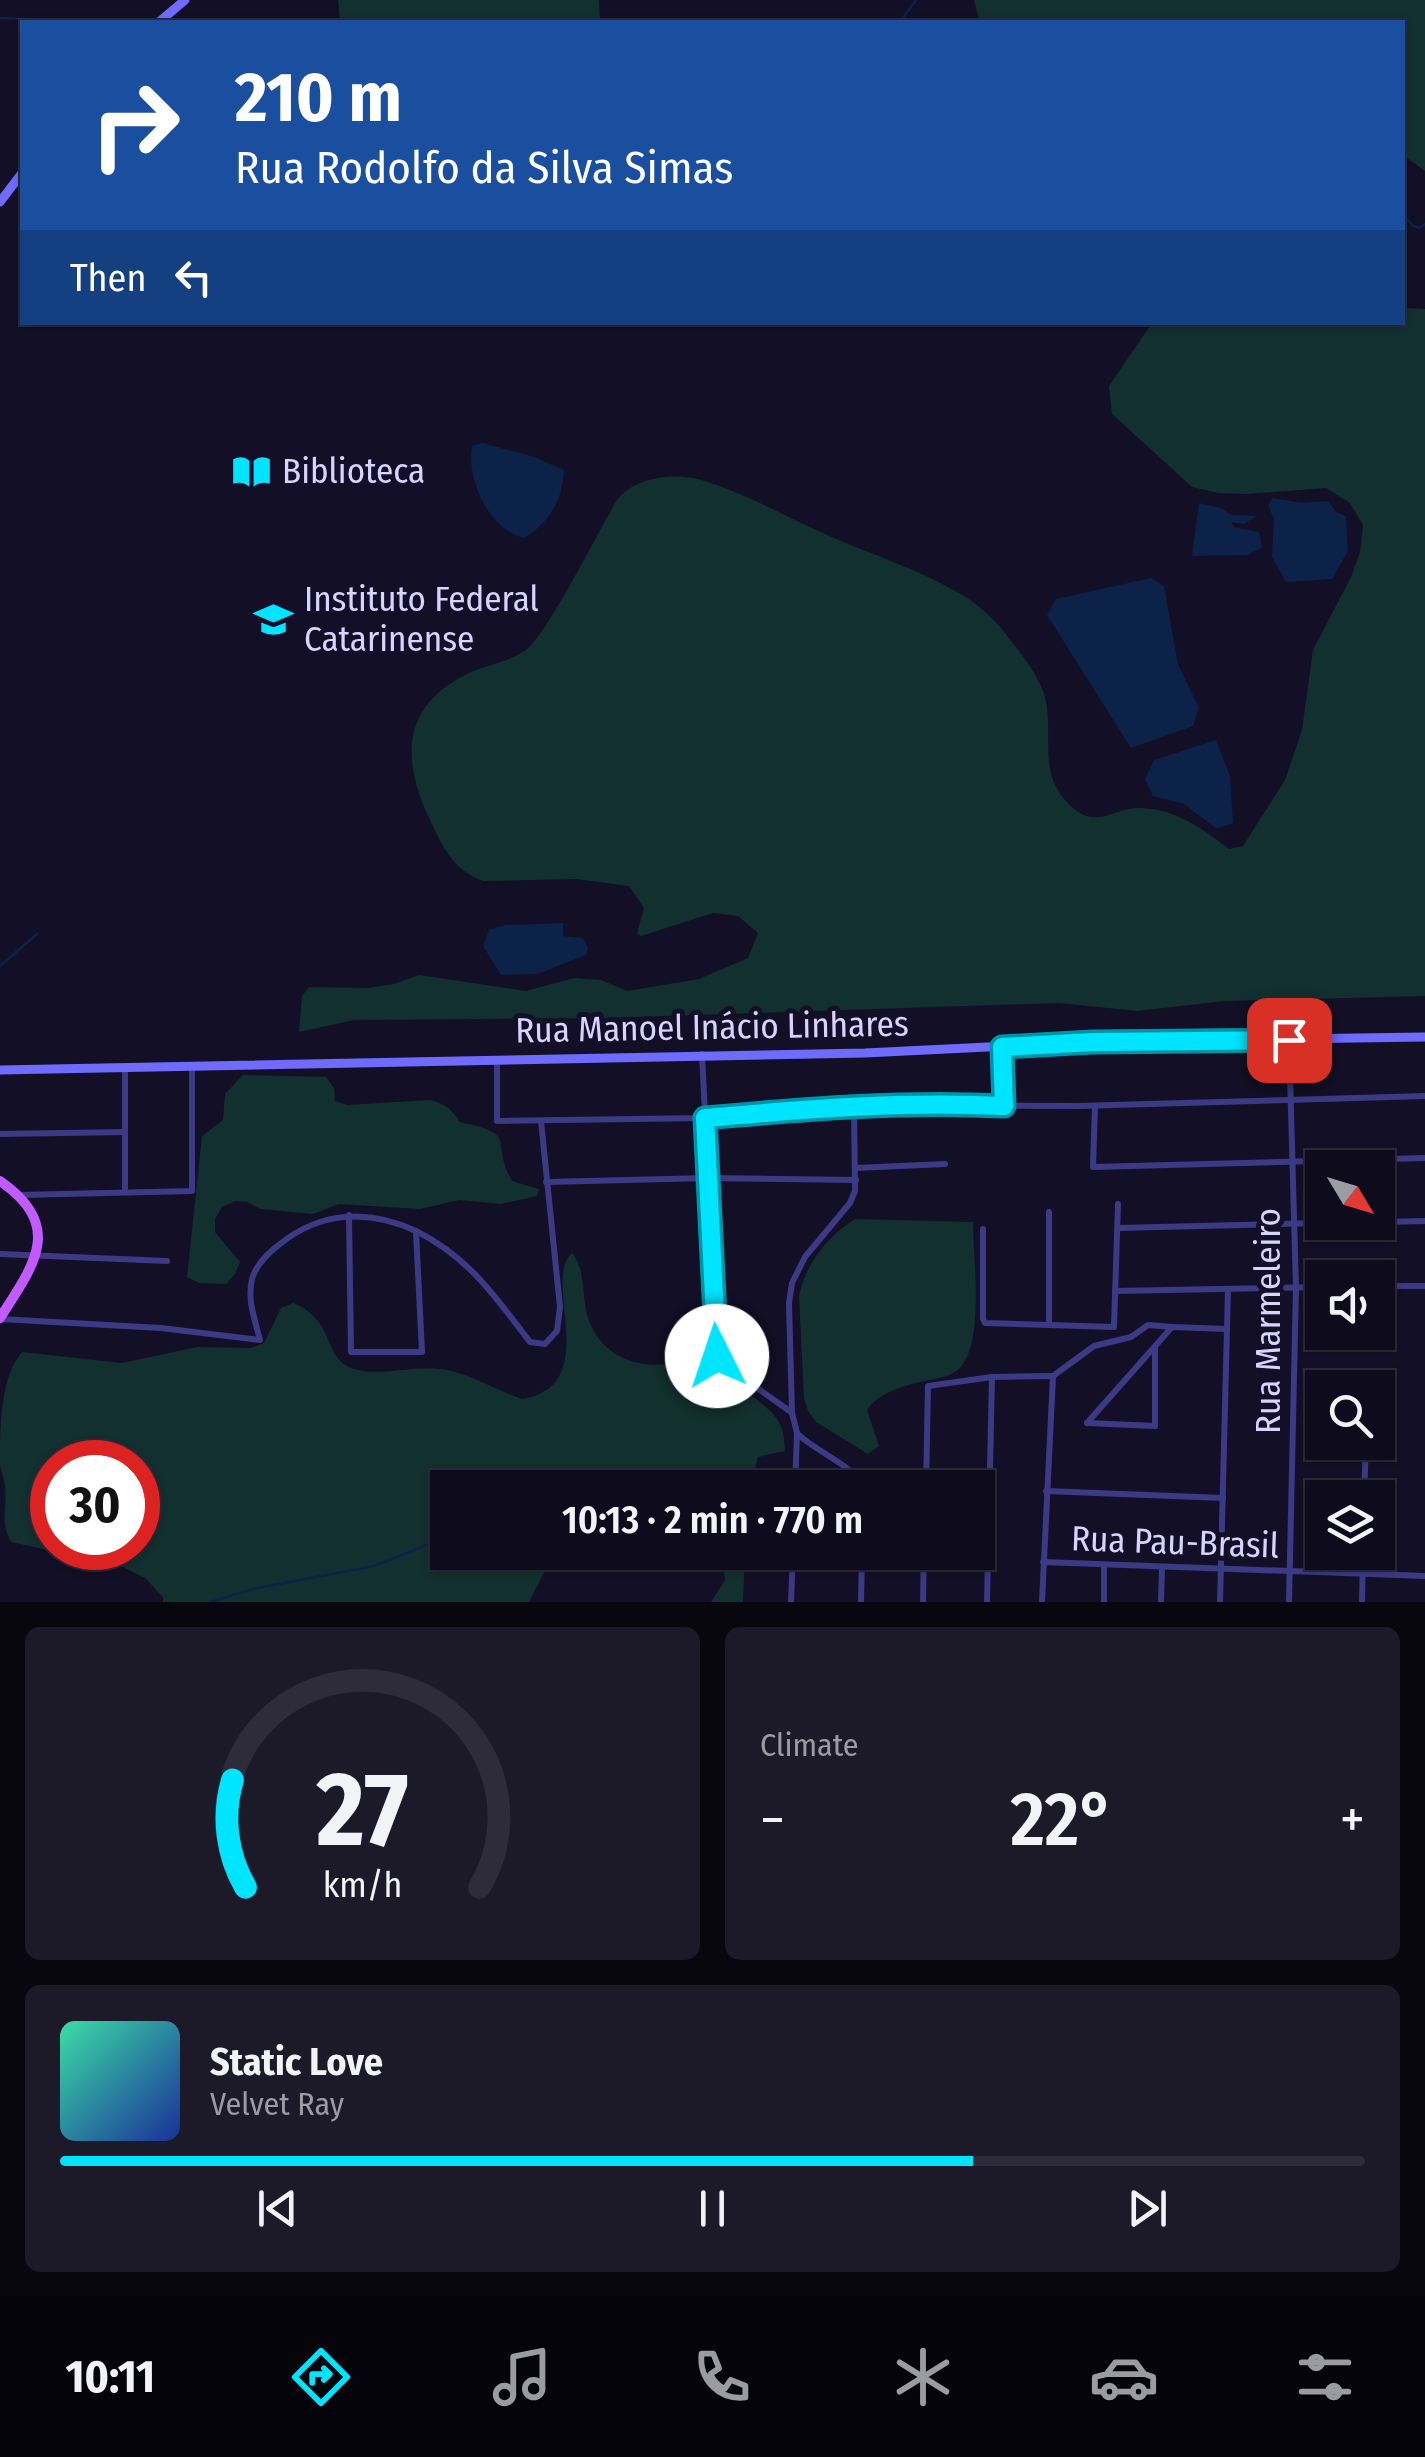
<!DOCTYPE html>
<meta charset="utf-8">
<style>
:root{--surface:#0e0b1c;--page:#1c1929;--text:#f1f3f6;--muted:#9b9ba3;--line:#2e2b3b;--accent:#00e5ff}
body{margin:0;font-family:"Fira Sans Condensed",sans-serif;background:var(--page);color:var(--text);height:100vh;display:flex;flex-direction:column;font-size:38px;white-space:nowrap}
*{box-sizing:border-box;margin:0}
p{font-size:32px;color:var(--muted)}
.icon{flex:none;width:55px;height:55px;fill:none;stroke:currentColor;stroke-width:2;stroke-linecap:round;stroke-linejoin:round}
.map{position:relative;height:1602px;overflow:hidden}
.sheet{display:flex;flex-direction:column;gap:25px;padding:25px;background:#08060f;flex:1}
.sheet>*{flex:none}
.top-card{position:absolute;left:20px;top:20px;width:1385px;height:305px;border-radius:0px;box-shadow:0 2px 8px #0004,0 0 0 2px var(--line);background:#1a4fa0;color:#fff;overflow:hidden}
.needle{width:65px;rotate:128deg}
.fabs{position:absolute;left:1305px;top:1150px;display:grid;gap:20px}
.fabs a{display:grid;place-items:center;width:90px;height:90px;border-radius:0px;background:var(--surface);box-shadow:0 2px 8px #0004,0 0 0 2px var(--line);font-size:50px}
.speed{position:absolute;left:30px;top:1440px;display:flex;gap:20px;font-size:50px;font-weight:700;text-align:center}
.speed>*{display:grid;place-content:center;width:130px;height:130px;border-radius:50%;background:var(--surface);box-shadow:0 2px 8px #0004,0 0 0 2px var(--line);line-height:1}
.speed .limit{border:15px solid #d22;background:#fff;color:#111}
.pin{position:absolute;display:grid;place-items:center;width:85px;height:85px;color:#fff;margin:-42px;border-radius:20px;box-shadow:0 5px 15px #0006}
.me{position:absolute;width:110px;margin:-55px;rotate:356deg;stroke-linejoin:round;filter:drop-shadow(0 0 8px #0008)}
.turn{display:flex;align-items:center;gap:35px;height:210px;padding:0 50px;font-size:45px}
.turn .icon{width:130px;height:130px;stroke-width:2.5}
.turn b{display:block;font-size:70px;line-height:85px}
.then{display:flex;align-items:center;height:95px;padding:0 50px;background:#0003;gap:20px;font-size:38px}
.big{font-size:75px;font-weight:600;line-height:1.1}
.sheet .card{flex:1;display:flex;flex-direction:column;justify-content:center;gap:15px;min-width:0;padding:0 35px;border-radius:15px;background:var(--page)}
.sheet .dial{align-items:center;gap:0}
.dial svg{height:260px;overflow:visible;fill:none;stroke:var(--line);stroke-width:7;stroke-linecap:round;text-anchor:middle}
.dial text{fill:var(--text);stroke:none}
.song{display:flex;align-items:center;gap:30px}
.cover{width:120px;height:120px;border-radius:15px;background:linear-gradient(135deg,hsl(160 70% 55%),hsl(230 70% 35%))}
.played{height:10px;border-radius:5px;background:linear-gradient(90deg,var(--accent) 70%,var(--line) 70%)}
.keys{display:flex;justify-content:space-around;direction:ltr}
.heat{display:flex;justify-content:space-between;align-items:center;font-size:55px;direction:ltr}
.sheet .tiles{flex:1;display:grid;gap:25px;grid-template-columns:1fr 1fr}
.card:last-child{grid-column:span 2}
.trip{position:absolute;left:430px;top:1470px;width:565px;height:100px;border-radius:0px;background:var(--surface);box-shadow:0 2px 8px #0004,0 0 0 2px var(--line);font-weight:600;line-height:100px;text-align:center}
.tabs{display:flex;height:160px;justify-content:space-around;align-items:center;background:#06040b;color:var(--muted)}
.tabs .icon{width:70px;height:70px}
.tabs .active{color:var(--accent)}
.tabs b{font-size:45px;color:var(--text)}
.map>svg:first-child{display:block}
.green{fill:#12302f;fill-rule:evenodd}
.water{fill:#0c2248}
.lines{fill:none;stroke-linecap:round;stroke-linejoin:round}
.stream{stroke:#0c2248;stroke-width:2.5}
.street{stroke:#3d3a85;stroke-width:6}
.secondary{stroke:#6f6bff;stroke-width:9}
.primary{stroke:#c25bff;stroke-width:10}
.route-casing{stroke:#0095a6;stroke-width:25}
.route{stroke:#00e5ff;stroke-width:18}
.labels{text-anchor:middle;stroke-width:10;stroke-linejoin:round;paint-order:stroke}
.poi-label{font-size:35px;fill:#d9d4ff;stroke:#130f26;text-anchor:start}
.street-label{font-size:35px;fill:#d9d4ff;stroke:#130f26}
</style>
<div class="map">
<svg width="1425" height="1602" viewBox="0 0 1425 1602">
<rect width="100%" height="100%" fill="#130f26"/>
<g class="green">
<polygon points="338,0 599,0 600,22 340,22"/>
<polygon points="974,0 1425,0 1425,171 1403,155 1402,22 987,22 979,19"/>
<path d="M1403,308L1425,309V996L1225,1001L1137,1011L1059,1003L603,1018L354,1020L299,1032L302,996L309,987L368,988L394,984L419,975L526,991L574,978L601,980L627,991L699,979L748,958L758,933L738,916L713,913L641,936L637,933L644,908L629,886L576,879L483,881C453,870 443,847 430,820C401,759 401,705 469,673C486,665 511,661 526,650C548,633 599,530 617,500C635,477 673,472 701,480C744,492 786,517 827,535C870,554 918,569 959,593C975,602 994,618 1005,633C1019,651 1039,675 1045,697C1054,733 1038,769 1065,800C1096,835 1111,806 1141,808C1176,809 1203,829 1229,849L1243,846L1285,780L1302,730L1313,650L1351,577L1360,552L1363,525L1350,503L1326,488L1247,494L1218,493L1192,487L1112,414L1109,386L1152,323L1402,322Z"/>
<path d="M243,1075L326,1077L334,1088L335,1101L347,1105L430,1100C445,1104 452,1109 460,1122C521,1135 489,1140 512,1181L539,1189L537,1196L501,1204L459,1200L420,1209L339,1204L313,1214L260,1209L248,1202L235,1201L222,1207L215,1219V1232L240,1262L235,1274L226,1284L199,1283L187,1277L202,1136L223,1120L225,1094Z"/>
<path d="M855,1219L973,1222C973,1257 986,1351 956,1371C944,1380 927,1379 912,1384C895,1389 877,1395 867,1410L879,1446L868,1454L816,1422L808,1411L804,1398L799,1296C806,1263 827,1237 855,1219Z"/>
<path d="M572,1253C585,1267 582,1295 587,1314C599,1360 648,1375 689,1358C710,1366 766,1402 777,1419C784,1429 784,1439 785,1451L758,1457L750,1487H684L649,1479L615,1488H448V1552L554,1553L529,1602H163V1597L145,1578L121,1566L11,1542C0,1522 7,1510 5,1488C5,1480 1,1473 0,1465C0,1428 0,1377 22,1352L122,1363L197,1347L251,1348L264,1343L281,1308L293,1303C337,1321 322,1359 354,1369C380,1377 413,1365 441,1369C464,1371 498,1391 522,1399C604,1385 541,1282 572,1253ZM138,1462V1548H52V1462Z"/>
<polygon points="721,1553 745,1553 743,1602 711,1602 725,1580"/>
</g>
<g class="water">
<path d="M483,443L534,457L564,470C563,500 549,523 524,538C489,530 466,479 472,446Z"/>
<polygon points="1273,498 1302,503 1328,501 1336,512 1346,516 1348,551 1332,579 1286,582 1272,557 1274,519 1268,505"/>
<polygon points="1199,503 1221,508 1231,515 1257,516 1244,524 1231,522 1234,527 1259,532 1262,548 1247,555 1192,556"/>
<polygon points="1151,578 1164,586 1178,664 1199,708 1193,726 1131,748 1047,615 1056,599"/>
<polygon points="1216,740 1230,776 1233,823 1217,829 1184,804 1153,796 1145,779 1154,760"/>
<polygon points="563,923 563,936 583,938 588,948 586,955 537,974 501,975 483,946 489,930 506,925"/>
</g>
<g class="lines">
<g class="stream">
<polyline points="0,18 102,22"/>
<polyline points="170,22 175,22"/>
<polyline points="900,22 916,0"/>
<polyline points="1402,213 1413,226 1420,228 1425,224"/>
<polyline points="0,966 37,934"/>
<polyline points="210,1602 253,1589 374,1566 432,1543"/>
</g>
<g class="street">
<polyline points="1003,1047 1004,1106"/>
<polyline points="702,1054 717,1356 722,1363 791,1412"/>
<polyline points="497,1060 497,1121 705,1118 854,1105 1078,1106 1425,1096"/>
<polyline points="125,1067 125,1192"/>
<polyline points="1095,1106 1093,1167 1425,1158"/>
<polyline points="0,1134 125,1132"/>
<polyline points="855,1168 945,1164"/>
<polyline points="546,1182 708,1178 856,1180"/>
<polyline points="20,1195 192,1191 192,1067"/>
<polyline points="349,1215 351,1352 422,1352 416,1232"/>
<polyline points="1378,1222 1425,1221"/>
<polyline points="1118,1228 1360,1222"/>
<polyline points="983,1229 983,1319 985,1323 1114,1327 1118,1204"/>
<polyline points="0,1254 167,1261"/>
<polyline points="1378,1286 1425,1286"/>
<polyline points="1115,1291 1322,1287"/>
<path d="M0,1319L161,1328L260,1340C255,1320 247,1300 252,1279C256,1265 268,1253 280,1244C321,1211 369,1209 416,1231C469,1257 496,1298 530,1342L545,1344L557,1331L560,1307L541,1121"/>
<polyline points="1049,1325 1049,1212"/>
<polyline points="1087,1423 1172,1327 1227,1329"/>
<polyline points="1087,1423 1155,1426 1155,1347"/>
<path d="M798,1434C813,1450 860,1469 863,1488"/>
<polyline points="795,1488 797,1433 792,1413 789,1303 792,1283 805,1257 850,1203 855,1191 854,1105"/>
<polyline points="926,1488 928,1386 992,1377 1053,1376"/>
<polyline points="1046,1491 1223,1498"/>
<polyline points="1364,1498 1366,1442"/>
<polyline points="1043,1562 1425,1576"/>
<polyline points="791,1602 793,1552"/>
<polyline points="861,1602 862,1552"/>
<polyline points="923,1602 924,1552"/>
<polyline points="987,1602 992,1377"/>
<polyline points="1042,1602 1053,1376 1094,1346 1131,1337 1148,1325 1172,1327"/>
<polyline points="1104,1602 1104,1565"/>
<polyline points="1161,1602 1162,1567"/>
<polyline points="1220,1602 1228,1289"/>
<polyline points="1289,1602 1296,1288 1289,1040"/>
<polyline points="1362,1602 1363,1552"/>
</g>
<g class="secondary">
<polyline points="159,22 185,0"/>
<polyline points="0,202 22,173"/>
<polyline points="0,1070 865,1053 1093,1042 1425,1037"/>
</g>
<path class="primary" d="M0,1181C65,1226 34,1265 0,1318"/>
</g>
<g class="lines">
<defs>
<path id="route" d="M717,1356L705,1118C805,1109 903,1101 1004,1106L1002,1047L1093,1042L1289,1040"/>
</defs>
<use href="#route" class="route-casing"/>
<use href="#route" class="route"/>
</g>
<defs>
<symbol id="library-bare" viewBox="-9 -9 18 18"><path d="M-6-4Q-3-5.5-.7-3.5V5Q-3 3-6 4ZM6-4Q3-5.5 .7-3.5V5Q3 3 6 4Z" fill="#00e5ff" stroke="#130f26" stroke-width="2.5" paint-order="stroke"/></symbol>
<symbol id="university-bare" viewBox="-9 -9 18 18"><path d="M0-5L7-2L0 1L-7-2ZM-4 1L0 2.5L4 1V4Q0 6-4 4Z" fill="#00e5ff" stroke="#130f26" stroke-width="2.5" paint-order="stroke"/></symbol>
</defs>
<g fill-rule="evenodd">
<use href="#library-bare" x="224" y="444" width="55" height="55"/>
<use href="#university-bare" x="246" y="592" width="55" height="55"/>
</g>
<g class="labels">
<g class="poi-label">
<text x="282" y="483">Biblioteca</text>
<text x="304" y="611">Instituto Federal<tspan x="304" dy="40">Catarinense</tspan></text>
</g>
<g class="street-label">
<text transform="translate(712 1027) rotate(-1)" y="12">Rua Manoel Inácio Linhares</text>
<text transform="translate(1268 1321) rotate(-90)" y="12">Rua Marmeleiro</text>
<text transform="translate(1175 1542) rotate(2)" y="12">Rua Pau-Brasil</text>
</g>
</g>
</svg>
<div class="fabs">
<a><svg class="needle" viewBox="-14 -14 28 28"><path d="M0-13l5 13h-10z" fill="#e53935"/><path d="M0 13l5-13h-10z" fill="#9b9ba3"/></svg></a>
<a><svg class="icon" aria-label="sound" viewBox="0 0 24 24"><path d="M4 9h4l5-4v14l-5-4H4zM17 9q2 3 0 6"/></svg></a>
<a><svg class="icon" aria-label="search" viewBox="0 0 24 24"><circle cx="10" cy="10" r="6"/><path d="M15 15l6 6"/></svg></a>
<a><svg class="icon" aria-label="layers" viewBox="0 0 24 24"><path d="M12 4l9 5-9 5-9-5zM3 14l9 5 9-5"/></svg></a>
</div>
<div class="speed"><div class="limit">30</div></div>
<div class="pin" style="left:1289px;top:1040px;background:#d93025"><svg class="icon" aria-label="arrive" viewBox="0 0 24 24"><path d="M6 21V4h12l-3 4 3 4H6"/></svg></div>
<svg class="me" style="left:717px;top:1356px" viewBox="-20 -20 40 40"><circle r="19" fill="#fff"/><path d="M0-13L10 11 0 6-10 11z" fill="#00e5ff"/></svg>
<div class="trip">10:13 · 2 min · 770 m</div>
<div class="top-card">
<div class="turn"><svg class="icon" aria-label="right" viewBox="0 0 24 24"><path d="M7 20v-9h11M14 6l5 5-5 5"/></svg><div><b>210 m</b>Rua Rodolfo da Silva Simas</div></div>
<div class="then">Then<svg class="icon" aria-label="left" viewBox="0 0 24 24"><path d="M17 20v-9H6M10 6l-5 5 5 5"/></svg></div>
</div>
</div>
<section class="sheet">
<div class="tiles">
<div class="card dial"><svg viewBox="0 0 100 80">
<path d="M14 69A42 42 0 1 1 86 69"/>
<path d="M14 69A42 42 0 0 1 10 36" stroke="#00e5ff"/>
<text x="50" y="56" font-size="32" font-weight="700">27</text>
<text x="50" y="72" font-size="11">km/h</text>
</svg></div>
<div class="card"><p>Climate</p>
<div class="heat"><a>−</a><b class="big">22°</b><a>+</a></div>
</div>
<div class="card">
<div class="song"><i class="cover"></i><div><b>Static Love</b><p>Velvet Ray</p></div></div>
<div class="played"></div>
<div class="keys"><svg class="icon" aria-label="previous" viewBox="0 0 24 24"><path d="M18 5L8 12l10 7zM5 5v14"/></svg><svg class="icon" aria-label="pause" viewBox="0 0 24 24"><path d="M8 5v14M16 5v14"/></svg><svg class="icon" aria-label="next" viewBox="0 0 24 24"><path d="M6 5l10 7-10 7zM19 5v14"/></svg></div>
</div>
</div>
</section>
<nav class="tabs">
<b>10:11</b>
<svg class="icon active" aria-label="directions" viewBox="0 0 24 24"><path d="M12 3l9 9-9 9-9-9zM9 14v-3h6M13 9l2 2-2 2"/></svg>
<svg class="icon" aria-label="music" viewBox="0 0 24 24"><path d="M9 18V5l10-2v13"/><circle cx="6" cy="18" r="3"/><circle cx="16" cy="16" r="3"/></svg>
<svg class="icon" aria-label="phone" viewBox="0 0 24 24"><path d="M5 4h4l2 5-3 2q2 4 5 5l2-3 5 2v4C11 20 4 13 5 4z"/></svg>
<svg class="icon" aria-label="climate" viewBox="0 0 24 24"><path d="M12 3v18M4 7l16 10M4 17L20 7"/></svg>
<svg class="icon" aria-label="car" viewBox="0 0 24 24"><path d="M5 17H2v-5l4-1 3-4h7l3 4 3 1v5h-3M9 17h6M6 11h13"/><circle cx="7" cy="17" r="2"/><circle cx="17" cy="17" r="2"/></svg>
<svg class="icon" aria-label="filters" viewBox="0 0 24 24"><path d="M4 7h16M4 17h16"/><circle cx="9" cy="7" r="2"/><circle cx="15" cy="17" r="2"/></svg>
</nav>
